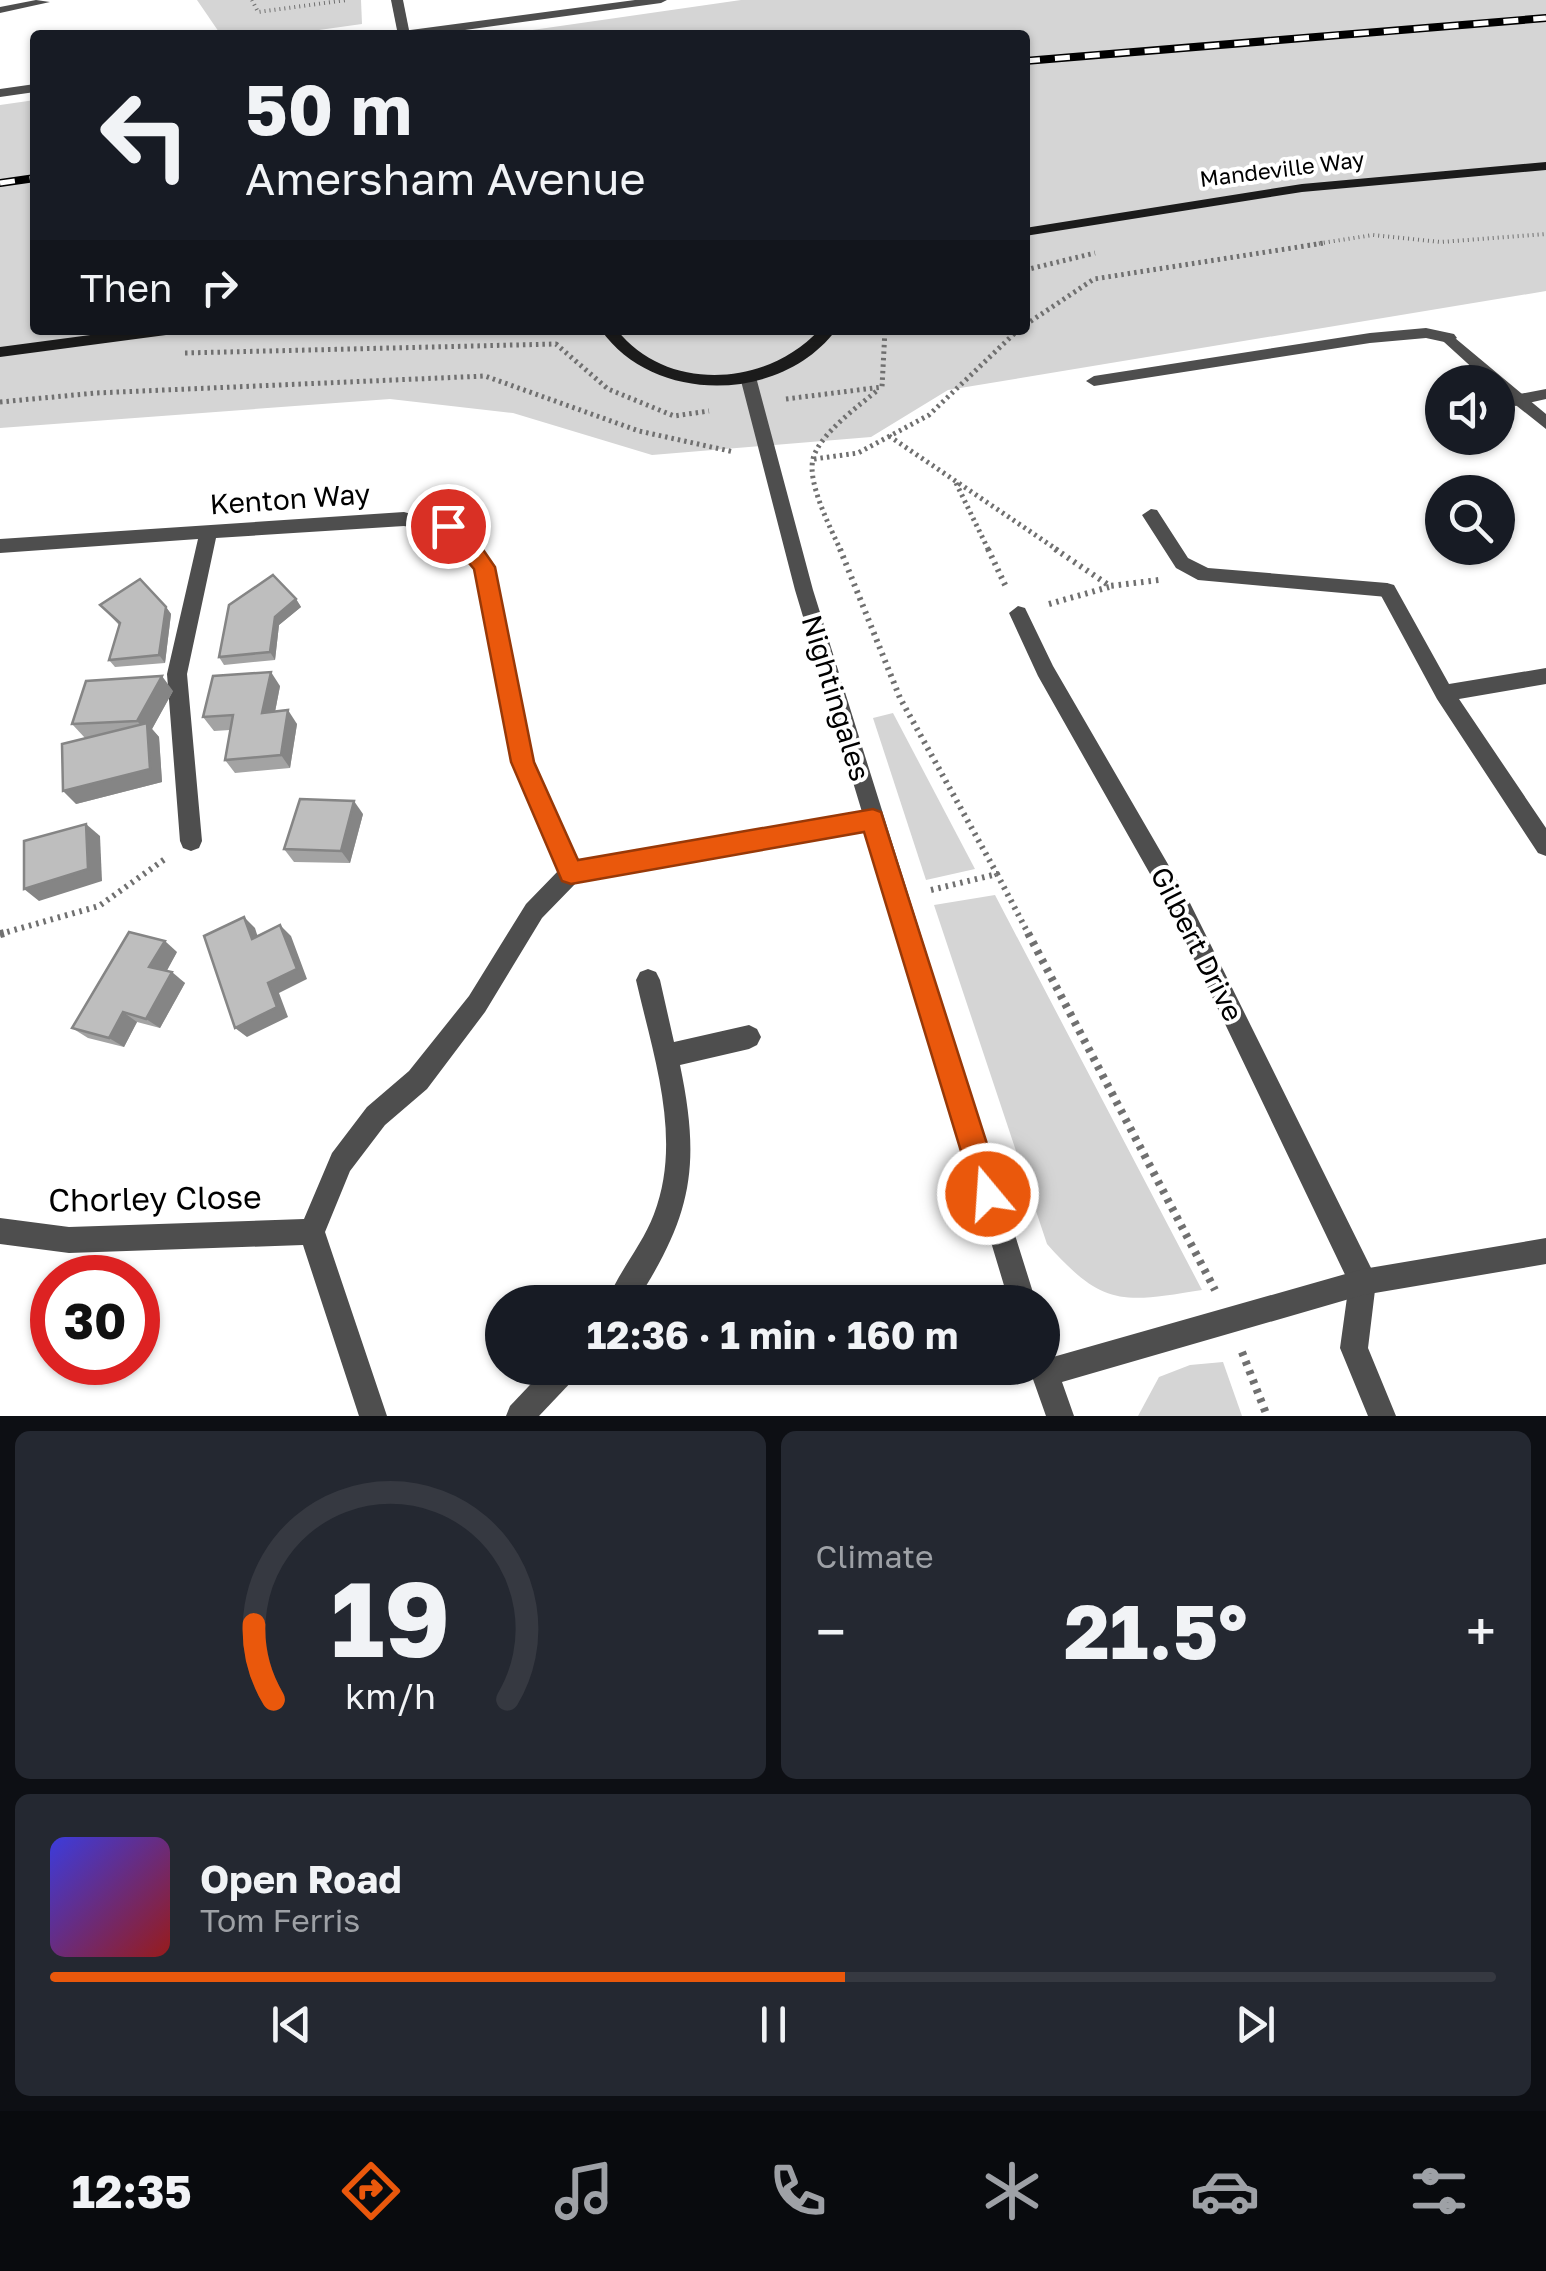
<!DOCTYPE html>
<meta charset="utf-8">
<style>
:root{--surface:#171b24;--page:#242831;--text:#f1f3f6;--muted:#9ea1a6;--line:#363941;--accent:#ea580c}
body{margin:0;font-family:"Golos Text",sans-serif;background:var(--page);color:var(--text);height:100vh;display:flex;flex-direction:column;font-size:38px;white-space:nowrap}
*{box-sizing:border-box;margin:0}
p{font-size:32px;color:var(--muted)}
.icon{flex:none;width:55px;height:55px;fill:none;stroke:currentColor;stroke-width:2;stroke-linecap:round;stroke-linejoin:round}
.map{position:relative;height:1416px;overflow:hidden}
.sheet{display:flex;flex-direction:column;gap:15px;padding:15px;background:#0d0f14;flex:1}
.sheet>*{flex:none}
.hud{position:absolute;left:30px;top:30px;width:1000px;height:305px;border-radius:10px;box-shadow:0 2px 8px #0004;background:#171b24;color:var(--text);overflow:hidden}
.buttons{position:absolute;left:1425px;top:365px;display:grid;gap:20px}
.buttons a{display:grid;place-items:center;width:90px;height:90px;border-radius:50%;background:var(--surface);box-shadow:0 2px 8px #0004;font-size:50px}
.speed{position:absolute;left:30px;top:1255px;display:flex;gap:20px;font-size:50px;font-weight:700;text-align:center}
.speed>*{display:grid;place-content:center;width:130px;height:130px;border-radius:50%;background:var(--surface);box-shadow:0 2px 8px #0004;line-height:1}
.speed .limit{border:15px solid #d22;background:#fff;color:#111}
.pin{position:absolute;display:grid;place-items:center;width:85px;height:85px;color:#fff;margin:-42px;border:5px solid #fff;border-radius:50%;box-shadow:0 2px 10px #0007}
.me{position:absolute;width:110px;margin:-55px;rotate:342deg;stroke-linejoin:round;filter:drop-shadow(0 0 8px #0008)}
.turn{display:flex;align-items:center;gap:35px;height:210px;padding:0 50px;font-size:45px}
.turn .icon{width:130px;height:130px;stroke-width:2.5}
.turn b{display:block;font-size:70px;line-height:85px}
.then{display:flex;align-items:center;height:95px;padding:0 50px;background:#0003;gap:20px;font-size:38px}
.big{font-size:75px;font-weight:700;line-height:1.1}
.sheet .tile{flex:1;display:flex;flex-direction:column;justify-content:center;gap:15px;min-width:0;padding:0 35px;border-radius:15px;background:var(--page)}
.sheet .dial{align-items:center;gap:0}
.dial svg{height:260px;overflow:visible;fill:none;stroke:var(--line);stroke-width:7;stroke-linecap:round;text-anchor:middle}
.dial text{fill:var(--text);stroke:none}
.song{display:flex;align-items:center;gap:30px}
.cover{width:120px;height:120px;border-radius:15px;background:linear-gradient(135deg,hsl(240 70% 55%),hsl(0 70% 35%))}
.played{height:10px;border-radius:5px;background:linear-gradient(90deg,var(--accent) 55%,var(--line) 55%)}
.keys{display:flex;justify-content:space-around;direction:ltr}
.heat{display:flex;justify-content:space-between;align-items:center;font-size:55px;direction:ltr}
.sheet .tiles{flex:1;display:grid;gap:15px;grid-template-columns:1fr 1fr}
.tile:last-child{grid-column:span 2}
.trip{position:absolute;left:485px;top:1285px;width:575px;height:100px;border-radius:50px;background:var(--surface);box-shadow:0 2px 8px #0004;font-weight:700;line-height:100px;text-align:center}
.dock{display:flex;height:160px;justify-content:space-around;align-items:center;background:#090b0e;color:var(--muted)}
.dock .icon{width:70px;height:70px}
.dock .active{color:var(--accent)}
.dock b{font-size:45px;color:var(--text)}
.map>svg:first-child{display:block}
.green{fill:#d5d5d5}
.lines{fill:none;stroke-linecap:round;stroke-linejoin:round}
.path-far3{stroke:#707070;stroke-width:4;stroke-dasharray:1 4;stroke-linecap:butt}
.path-far2{stroke:#707070;stroke-width:5;stroke-dasharray:2.5 4;stroke-linecap:butt}
.path-far1{stroke:#707070;stroke-width:6;stroke-dasharray:2.5 5;stroke-linecap:butt}
.path{stroke:#707070;stroke-width:8;stroke-dasharray:4 6;stroke-linecap:butt}
.service{fill:#4e4e4e;fill-rule:evenodd}
.minor{fill:#4e4e4e;fill-rule:evenodd}
.tertiary{fill:#4e4e4e;fill-rule:evenodd}
.secondary{fill:#1b1b1b;fill-rule:evenodd}
.rail-casing{stroke:#000;stroke-width:8}
.rail{stroke:#fff;stroke-width:5;stroke-dasharray:15;stroke-linecap:butt}
.wall{fill:#a3a3a3}
.shaded-wall{fill:#858585}
.building{fill:#bebebe;stroke:#858585;stroke-width:2.5}
.route{fill:#ea580c;stroke:#983908;stroke-width:2.5}
.labels{text-anchor:middle;stroke-width:8;stroke-linejoin:round;paint-order:stroke}
.far-street-label{font-size:22px;fill:#000;stroke:#fff}
.street-label{font-size:28px;fill:#000;stroke:#fff}
.near-street-label{font-size:32px;fill:#000;stroke:#fff}
</style>
<div class="map">
<svg width="1546" height="1416" viewBox="0 0 1546 1416">
<rect width="100%" height="100%" fill="#fff"/>
<g class="green">
<polygon points="197,0 361,0 362,24 283,35 221,35"/>
<polygon points="741,0 1546,0 1546,291 948,390 871,437 652,455 513,413 390,399 0,428 0,105 35,100 35,330 1025,330 1025,35 498,35"/>
<polygon points="893,713 975,869 926,880 873,718"/>
<path d="M995,895L1202,1290C1122,1303 1103,1307 1047,1244L934,905Z"/>
<polygon points="1223,1362 1242,1416 1138,1416 1159,1377 1190,1365"/>
</g>
<g class="lines">
<g class="path-far3">
<polyline points="252,0 258,12 347,0"/>
<polyline points="1309,245 1373,235 1441,242 1546,234"/>
</g>
<g class="path-far2">
<polyline points="1025,270 1095,253"/>
<polyline points="1025,325 1094,279 1324,243"/>
<polyline points="185,353 556,344 608,389 674,416 709,411"/>
<polyline points="786,399 882,387 885,330"/>
<polyline points="0,402 96,393 485,376 639,431 734,452"/>
<polyline points="889,436 1059,551"/>
<polyline points="814,459 858,453 929,415 1018,330"/>
<polyline points="956,483 989,551"/>
<path d="M841,551C831,529 807,483 813,459C819,434 860,405 879,389"/>
</g>
<g class="path-far1">
<polyline points="840,549 900,698 997,874"/>
<polyline points="988,549 1007,589"/>
<polyline points="1055,549 1110,586 1159,580"/>
<polyline points="1049,604 1109,587"/>
<polyline points="931,890 997,874 1029,935"/>
<polyline points="0,934 99,906 165,859"/>
</g>
<g class="path">
<polyline points="1028,933 1215,1290"/>
<polyline points="0,934 4,933"/>
<polyline points="1242,1352 1267,1416"/>
</g>
<g class="service">
<polygon points="36,0 50,2 0,13 0,7"/>
<polygon points="1426,328 1454,334 1457,338 1449,343 1426,338 1370,343 1094,386 1086,381 1094,376 1370,333"/>
<polygon points="1546,389 1546,399 1515,406 1507,400 1509,396"/>
<polygon points="1151,509 1157,510 1188,558 1208,568 1387,583 1396,590 1387,597 1198,580 1176,568 1142,515"/>
<polygon points="1018,606 1025,608 1053,666 1187,897 1373,1272 1376,1282 1368,1348 1396,1416 1368,1416 1340,1348 1349,1283 1171,911 1038,676 1009,613"/>
</g>
<g class="minor">
<polygon points="391,0 403,0 410,35 398,35"/>
<polygon points="1449,333 1546,414 1546,429 1498,391 1498,382 1488,382 1444,342 1441,338"/>
<polygon points="748,372 756,377 813,590 1036,1302 1009,1302 867,830 577,882 542,918 485,1012 427,1089 385,1125 350,1171 325,1232 387,1416 359,1416 303,1245 69,1253 0,1244 0,1218 69,1227 304,1219 332,1153 367,1107 409,1071 469,996 526,904 559,870 512,763 476,569 461,550 435,532 404,526 216,538 187,674 202,841 199,848 191,851 183,848 180,841 167,674 198,539 0,553 0,539 404,512 457,527 474,541 494,567 532,763 577,862 862,812 795,590 740,377"/>
<polygon points="1387,583 1394,585 1449,684 1546,668 1546,684 1459,699 1546,828 1546,856 1538,853 1437,699 1378,590"/>
<path d="M648,969L656,972L660,980L674,1042L749,1025L757,1029L761,1037L757,1045L749,1049L680,1065C701,1166 692,1215 636,1302H607C618,1272 642,1246 654,1214C683,1139 653,1055 636,980L640,972Z"/>
<polygon points="1546,1238 1546,1264 1363,1295 1062,1382 1074,1416 1046,1416 1029,1368 1042,1368 1042,1350 1053,1357 1363,1269"/>
<polygon points="546,1368 579,1368 575,1378 539,1416 506,1416 510,1406"/>
</g>
<g class="tertiary">
<polygon points="635,0 667,0 661,3 429,35 397,35 403,31"/>
<polygon points="35,84 35,92 0,97 0,89"/>
</g>
<g class="secondary">
<polygon points="1546,162 1546,170 1302,192 1025,236 1025,228 1302,184"/>
<polygon points="128,330 174,330 166,335 0,357 0,347"/>
<path d="M601,330H617C667,393 767,387 819,330H836C781,403 654,405 601,330Z"/>
</g>
<defs>
<g id="rail">
<polyline points="1025,61 1546,18"/>
<polyline points="0,183 35,178"/>
</g>
</defs>
<use href="#rail" class="rail-casing"/>
<use href="#rail" class="rail"/>
</g>
<g class="wall">
<polygon points="296,599 301,607 279,625 275,660 224,665 219,657"/>
<polygon points="100,605 166,607 171,614 165,663 115,667 109,660 119,625"/>
<polygon points="280,686 275,712 297,724 290,768 235,773 225,760 230,730 214,731 203,717"/>
<polygon points="173,691 152,729 159,737 162,782 76,804 85,738 72,724"/>
<polygon points="363,814 350,863 294,862 284,849"/>
<polygon points="177,952 166,971 185,983 160,1028 137,1022 124,1047 88,1038 72,1028"/>
</g>
<g class="shaded-wall">
<polygon points="296,599 301,607 279,625 275,660 270,652 275,617"/>
<polygon points="166,607 171,614 165,663 159,655"/>
<polygon points="271,672 280,686 272,727 262,713"/>
<polygon points="162,676 173,691 152,729 159,737 162,782 76,804 63,791 148,733 137,721"/>
<polygon points="288,710 297,724 290,768 281,755"/>
<polygon points="354,801 363,814 350,863 341,851"/>
<polygon points="86,824 100,836 102,881 39,901 24,889"/>
<polygon points="244,917 255,928 262,950 252,939"/>
<polygon points="280,925 291,936 307,979 279,993 288,1017 247,1037 235,1028 268,983"/>
<polygon points="165,941 177,952 163,978 149,967"/>
<polygon points="172,972 185,983 160,1028 146,1019"/>
<polygon points="123,1012 137,1022 124,1047 109,1038"/>
</g>
<g class="building">
<polygon points="273,575 296,599 275,617 270,652 219,657 229,605"/>
<polygon points="140,579 166,607 159,655 109,660 120,623 100,605"/>
<polygon points="271,672 262,713 288,710 281,755 225,760 233,715 203,717 213,676"/>
<polygon points="162,676 137,721 72,724 86,681"/>
<polygon points="147,723 150,769 63,791 62,744"/>
<polygon points="300,799 354,801 341,851 284,849"/>
<polygon points="86,824 88,869 24,889 24,841"/>
<polygon points="244,917 252,939 280,925 297,969 268,983 277,1007 235,1028 204,936"/>
<polygon points="129,932 165,941 149,967 172,972 146,1019 123,1012 109,1038 72,1028"/>
</g>
<polygon class="route" points="448,519 477,541 495,567 534,762 578,860 873,809 881,812 1003,1194 999,1204 988,1209 978,1204 974,1194 864,832 571,884 562,881 511,762 474,569 437,526"/>
<g class="labels">
<g class="far-street-label">
<text transform="translate(1282 169) rotate(-7)" y="8">Mandeville Way</text>
</g>
<g class="street-label">
<text transform="translate(290 499) rotate(-4)" y="10">Kenton Way</text>
<text transform="translate(836 698) rotate(73)" y="10">Nightingales</text>
<text transform="translate(1197 944) rotate(63)" y="10">Gilbert Drive</text>
</g>
<g class="near-street-label">
<text transform="translate(155 1199) rotate(-1)" y="11">Chorley Close</text>
</g>
</g>
</svg>
<div class="buttons">
<a><svg class="icon" aria-label="sound" viewBox="0 0 24 24"><path d="M4 9h4l5-4v14l-5-4H4zM17 9q2 3 0 6"/></svg></a>
<a><svg class="icon" aria-label="search" viewBox="0 0 24 24"><circle cx="10" cy="10" r="6"/><path d="M15 15l6 6"/></svg></a>
</div>
<div class="speed"><div class="limit">30</div></div>
<div class="pin" style="left:448px;top:526px;background:#d93025"><svg class="icon" aria-label="arrive" viewBox="0 0 24 24"><path d="M6 21V4h12l-3 4 3 4H6"/></svg></div>
<svg class="me" style="left:988px;top:1194px" viewBox="-20 -20 40 40"><circle r="17" fill="#ea580c" stroke="#fff" stroke-width="3"/><path d="M0-11L8 9 0 5-8 9z" fill="#fff"/></svg>
<div class="trip">12:36 · 1 min · 160 m</div>
<div class="hud">
<div class="turn"><svg class="icon" aria-label="left" viewBox="0 0 24 24"><path d="M17 20v-9H6M10 6l-5 5 5 5"/></svg><div><b>50 m</b>Amersham Avenue</div></div>
<div class="then">Then<svg class="icon" aria-label="right" viewBox="0 0 24 24"><path d="M7 20v-9h11M14 6l5 5-5 5"/></svg></div>
</div>
</div>
<section class="sheet">
<div class="tiles">
<div class="tile dial"><svg viewBox="0 0 100 80">
<path d="M14 69A42 42 0 1 1 86 69"/>
<path d="M14 69A42 42 0 0 1 8 46" stroke="#ea580c"/>
<text x="50" y="56" font-size="32" font-weight="700">19</text>
<text x="50" y="72" font-size="11">km/h</text>
</svg></div>
<div class="tile"><p>Climate</p>
<div class="heat"><a>−</a><b class="big">21.5°</b><a>+</a></div>
</div>
<div class="tile">
<div class="song"><i class="cover"></i><div><b>Open Road</b><p>Tom Ferris</p></div></div>
<div class="played"></div>
<div class="keys"><svg class="icon" aria-label="previous" viewBox="0 0 24 24"><path d="M18 5L8 12l10 7zM5 5v14"/></svg><svg class="icon" aria-label="pause" viewBox="0 0 24 24"><path d="M8 5v14M16 5v14"/></svg><svg class="icon" aria-label="next" viewBox="0 0 24 24"><path d="M6 5l10 7-10 7zM19 5v14"/></svg></div>
</div>
</div>
</section>
<nav class="dock">
<b>12:35</b>
<svg class="icon active" aria-label="directions" viewBox="0 0 24 24"><path d="M12 3l9 9-9 9-9-9zM9 14v-3h6M13 9l2 2-2 2"/></svg>
<svg class="icon" aria-label="music" viewBox="0 0 24 24"><path d="M9 18V5l10-2v13"/><circle cx="6" cy="18" r="3"/><circle cx="16" cy="16" r="3"/></svg>
<svg class="icon" aria-label="phone" viewBox="0 0 24 24"><path d="M5 4h4l2 5-3 2q2 4 5 5l2-3 5 2v4C11 20 4 13 5 4z"/></svg>
<svg class="icon" aria-label="climate" viewBox="0 0 24 24"><path d="M12 3v18M4 7l16 10M4 17L20 7"/></svg>
<svg class="icon" aria-label="car" viewBox="0 0 24 24"><path d="M5 17H2v-5l4-1 3-4h7l3 4 3 1v5h-3M9 17h6M6 11h13"/><circle cx="7" cy="17" r="2"/><circle cx="17" cy="17" r="2"/></svg>
<svg class="icon" aria-label="filters" viewBox="0 0 24 24"><path d="M4 7h16M4 17h16"/><circle cx="9" cy="7" r="2"/><circle cx="15" cy="17" r="2"/></svg>
</nav>
